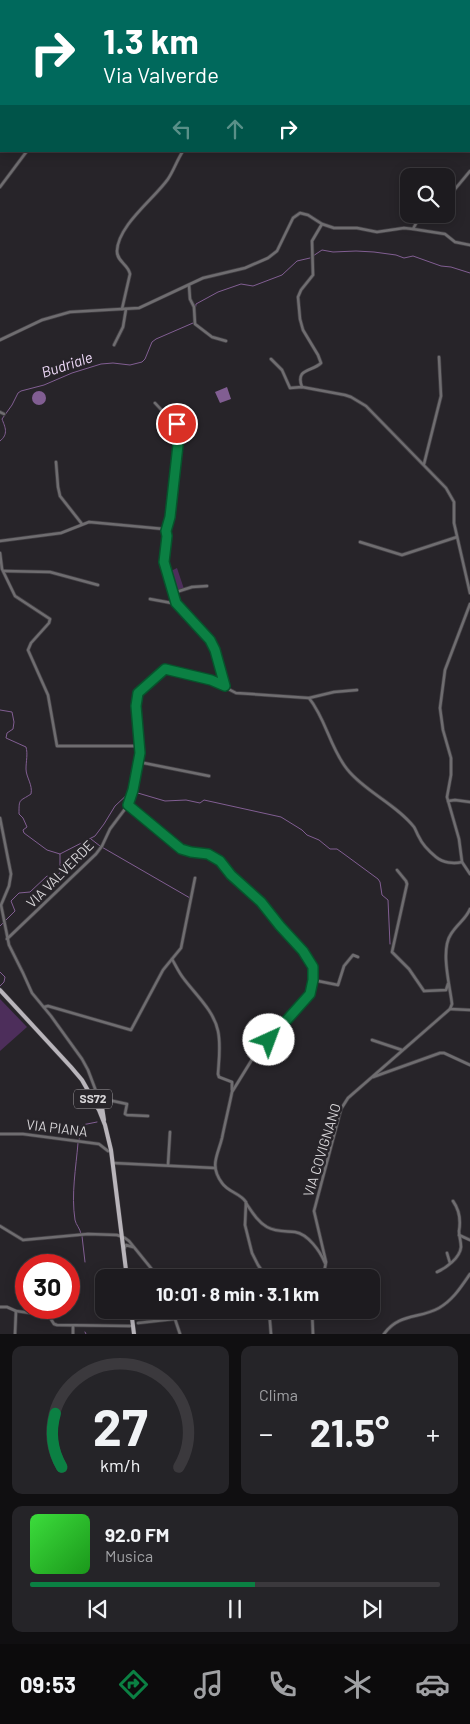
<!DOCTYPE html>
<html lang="it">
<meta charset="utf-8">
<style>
:root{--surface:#1d1b1f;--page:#252428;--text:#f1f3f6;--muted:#a0a1a4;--line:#3b393d;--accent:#0b8043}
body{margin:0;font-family:Barlow,sans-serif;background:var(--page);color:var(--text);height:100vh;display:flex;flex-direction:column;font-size:19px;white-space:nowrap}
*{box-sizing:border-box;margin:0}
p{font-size:16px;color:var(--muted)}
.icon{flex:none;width:28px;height:28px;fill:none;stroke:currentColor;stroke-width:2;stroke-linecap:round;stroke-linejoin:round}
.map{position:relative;height:1334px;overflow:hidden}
.sheet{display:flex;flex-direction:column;gap:12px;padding:12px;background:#100f11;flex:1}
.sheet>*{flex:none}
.top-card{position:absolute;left:0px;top:0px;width:470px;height:152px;box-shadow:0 2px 12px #0003,0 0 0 1px var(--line);background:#00695c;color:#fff;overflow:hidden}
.tools{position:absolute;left:400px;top:168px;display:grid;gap:10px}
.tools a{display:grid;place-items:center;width:55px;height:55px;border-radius:10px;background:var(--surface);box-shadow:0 2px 12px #0003,0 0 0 1px var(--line);font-size:25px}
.speed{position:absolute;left:15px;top:1254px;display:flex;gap:10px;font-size:25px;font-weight:700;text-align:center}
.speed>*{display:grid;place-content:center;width:65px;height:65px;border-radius:50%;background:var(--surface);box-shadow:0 2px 12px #0003,0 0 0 1px var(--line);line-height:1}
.speed .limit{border:8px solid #d22;background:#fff;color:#111}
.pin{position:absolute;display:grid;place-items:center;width:42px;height:42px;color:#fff;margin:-21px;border:2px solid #fff;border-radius:50%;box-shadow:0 1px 5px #0007}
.me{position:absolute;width:55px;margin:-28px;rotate:43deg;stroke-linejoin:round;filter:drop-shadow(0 0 4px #0008)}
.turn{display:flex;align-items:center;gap:18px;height:105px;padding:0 20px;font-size:22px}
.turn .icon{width:65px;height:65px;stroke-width:2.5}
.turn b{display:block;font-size:35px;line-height:42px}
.lanes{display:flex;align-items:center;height:48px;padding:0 20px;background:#0003;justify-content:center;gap:25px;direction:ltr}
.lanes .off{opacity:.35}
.big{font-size:38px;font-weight:700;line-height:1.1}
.sheet .tile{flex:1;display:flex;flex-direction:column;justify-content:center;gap:8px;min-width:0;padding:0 18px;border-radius:10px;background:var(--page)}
.sheet .dial{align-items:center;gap:0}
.dial svg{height:130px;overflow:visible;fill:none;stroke:var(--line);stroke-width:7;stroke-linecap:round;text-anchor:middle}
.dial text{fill:var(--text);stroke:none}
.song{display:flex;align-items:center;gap:15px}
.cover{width:60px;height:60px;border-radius:8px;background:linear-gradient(135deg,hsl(120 70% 55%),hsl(120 70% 35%))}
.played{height:5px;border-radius:2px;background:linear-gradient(90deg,var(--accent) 55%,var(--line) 55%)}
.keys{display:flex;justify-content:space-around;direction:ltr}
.heat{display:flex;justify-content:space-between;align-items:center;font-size:28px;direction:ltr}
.sheet .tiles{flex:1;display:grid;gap:12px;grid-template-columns:1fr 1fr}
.tile:last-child{grid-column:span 2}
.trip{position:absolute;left:95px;top:1269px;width:285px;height:50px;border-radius:10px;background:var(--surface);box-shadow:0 2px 12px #0003,0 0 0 1px var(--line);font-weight:700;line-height:50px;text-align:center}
.menu{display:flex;height:80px;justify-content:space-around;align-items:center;background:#0c0b0c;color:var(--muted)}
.menu .icon{width:35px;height:35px}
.menu .current{color:var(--accent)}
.menu b{font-size:22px;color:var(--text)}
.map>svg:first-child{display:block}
.green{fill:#4d2e5b}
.water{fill:#815e92}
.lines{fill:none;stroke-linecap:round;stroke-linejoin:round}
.stream{stroke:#815e92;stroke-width:1}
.minor-casing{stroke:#434045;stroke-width:4}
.major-casing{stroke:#434045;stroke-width:5}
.minor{stroke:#6f6d70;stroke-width:2.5}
.major{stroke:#b9b5bb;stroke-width:4}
.route-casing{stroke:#07532c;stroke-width:12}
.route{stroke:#0b8043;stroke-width:9}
.labels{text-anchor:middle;stroke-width:5;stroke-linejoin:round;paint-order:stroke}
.shield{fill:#272429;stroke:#a29fa3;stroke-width:1}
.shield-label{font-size:12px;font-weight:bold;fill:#d6d4d7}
.street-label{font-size:14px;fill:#d6d4d7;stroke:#272429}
.water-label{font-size:15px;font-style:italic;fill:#efdaf9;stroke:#272429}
</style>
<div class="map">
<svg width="470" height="1334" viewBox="0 0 470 1334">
<rect width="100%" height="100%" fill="#272429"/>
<g class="green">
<polygon points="177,568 184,589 175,592 169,572"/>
<polygon points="0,999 27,1027 0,1051"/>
</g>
<g class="water">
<polygon points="227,387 231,399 220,403 215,392"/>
<circle cx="39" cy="398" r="7"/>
</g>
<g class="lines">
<g class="stream">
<polyline points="313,256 322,250 333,252 356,251 374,252 396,255 404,258 413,256 441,266 451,267 470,273"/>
<polyline points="195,311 196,304 218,292 241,284 253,286 282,275 297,261 310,258"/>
<path d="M0,441C9,434 5,427 2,419L12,405L18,393L21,391L44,385L72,373L101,364L113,363L130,365L142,362L145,359L152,342L156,339L193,323"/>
<path d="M0,710L12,712L14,722L13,729L7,733L6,738L26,747C28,754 26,761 26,769C26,777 33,785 31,794C19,802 19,798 19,814L23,818L27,827L23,830L24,833L47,850L60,854V865L62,870L57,876L51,878L47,876L30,892L19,893L11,901L15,911L0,926"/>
<polyline points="91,839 100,846 190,898"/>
<polyline points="60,854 95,836 104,824 115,806 131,791 165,801 186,800 200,803 204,800 281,817 302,830 307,835 319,840 330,849 337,849 344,854 378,879 380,882 382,895 388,900 390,944"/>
<polyline points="0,972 5,977 4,982 0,986"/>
<polyline points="79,1140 82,1125 97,1122"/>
<path d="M78,1143C76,1168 71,1194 75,1220C76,1225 80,1228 81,1234"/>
<polyline points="82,1236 85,1262"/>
<polyline points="85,1332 86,1334"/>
</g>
<defs>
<g id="minor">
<polyline points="138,1 138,0"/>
<polyline points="0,187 27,151"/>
<polyline points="446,200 470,171"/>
<polyline points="413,229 420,216 424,214"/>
<polyline points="189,285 190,299 194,307 195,324 212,337 226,341"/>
<path d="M122,309L130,274C128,264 117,262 117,251C118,225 154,199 168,179C174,170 177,160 183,151"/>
<polyline points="0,340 42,320 70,312 139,308 203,278 245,268 268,258 277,251 293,218 300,213 308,215 322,224 334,228 357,228 377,232 404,228 413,229 445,234 455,242 470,245"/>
<polyline points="114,345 123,327 126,309"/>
<polyline points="271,359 282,370 290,388 302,387 345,395 351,397 366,406 446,488 454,502 454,523 470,593"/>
<path d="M302,387C295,368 312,372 321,363L318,355L303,330L300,319L298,297L301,290L313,275L312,241L322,224"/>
<polyline points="155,403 168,417 175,421 179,436 170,517 166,531"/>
<polyline points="0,412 4,414"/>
<polyline points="56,462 58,487 60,496 82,524"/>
<polyline points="424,464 441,396 439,357"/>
<polyline points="0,541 61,533 89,522 164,529 167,532 167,536 164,562 176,603 210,640 215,650 225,686"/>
<polyline points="360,542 402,555 457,537"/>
<polyline points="0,553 2,569 15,596 50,619 49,623 31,643 28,650 48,695 57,746 140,746"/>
<polyline points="4,571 50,572 98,585"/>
<polyline points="173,593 192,587 207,586"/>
<polyline points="150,599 177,604"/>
<polyline points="470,604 445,670 440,708 443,730 451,758 451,775 447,797 459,839 462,862 470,874"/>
<polyline points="309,698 334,692 357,690"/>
<polyline points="139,762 209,776"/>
<polyline points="448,801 455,800 470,802"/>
<path d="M128,805L181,849L191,852L208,854L220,861L231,875L261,903L280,926L303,951L313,967V980L310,994L256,1053L232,1092C229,1107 225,1123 222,1138C218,1155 209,1165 222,1183C228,1192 240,1193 246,1202L245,1225L252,1253L258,1265L267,1278"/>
<polyline points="0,818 11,874 9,886 1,905 9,945 23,973 32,993 51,1016 82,1059 88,1070 102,1107"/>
<polyline points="397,870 406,881 407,884 392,952 409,969 424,991 446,990 448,984"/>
<path d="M7,939L96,854L102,846L110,829L128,805L133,790L140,753L136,706L138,693L165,669L211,680L236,693L309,698C326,719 330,748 347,769C364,791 396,804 414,827C416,830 417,834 419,837C422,844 430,852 436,857C443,863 454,864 462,862"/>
<path d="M172,959C176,966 179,973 184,979C196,995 214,1011 218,1031C221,1045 219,1059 218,1074L219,1077L232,1082V1090"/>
<polyline points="313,980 338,985 344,966 353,955 358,957"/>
<polyline points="44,1007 48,1006 131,1030 163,970 181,948 195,878"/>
<polyline points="450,1009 470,1010"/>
<polyline points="372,1040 402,1050"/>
<polyline points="373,1077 440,1053 444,1053 470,1065"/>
<polyline points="99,1098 127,1104 125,1114 127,1115 148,1116"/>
<polyline points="0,1134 23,1134 99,1144 108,1151"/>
<polyline points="113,1163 215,1168"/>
<polyline points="168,1165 170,1132"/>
<path d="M246,1203C252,1212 258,1222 267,1227C276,1232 285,1231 295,1232C308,1234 320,1251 325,1263"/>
<polyline points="0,1226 23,1240 88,1234 117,1235 125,1238 129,1241 159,1278"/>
<polyline points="459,1235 470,1240"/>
<polyline points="124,1249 126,1245 133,1247"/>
<polyline points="447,1253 450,1263"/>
<path d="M437,1272C446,1268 460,1258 461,1247C461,1241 459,1236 459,1231C461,1220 460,1211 453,1201"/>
<path d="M323,1278L326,1262L314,1211L341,1109L348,1098L450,1009L452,1004C450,986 440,950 451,934C457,924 466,919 470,909"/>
<polyline points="0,1307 7,1307 16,1311 45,1315 49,1316 54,1324 57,1325 130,1326"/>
<polyline points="172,1310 180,1334"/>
<polyline points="269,1310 271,1334"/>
<polyline points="312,1310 313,1334"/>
<polyline points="138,1323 174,1319"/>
<polyline points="73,1326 73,1334"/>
<polyline points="15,1334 16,1311"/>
<path d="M384,1334C399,1313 419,1319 439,1308C453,1300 461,1287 470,1274"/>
</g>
<g id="major">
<polyline points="0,990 71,1067 82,1080 99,1110 105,1125 111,1150 127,1278"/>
<polyline points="98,1108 102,1107 104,1120"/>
<polyline points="131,1310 134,1334"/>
</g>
</defs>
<use href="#minor" class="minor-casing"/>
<use href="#major" class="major-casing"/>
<use href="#minor" class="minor"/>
<use href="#major" class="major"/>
</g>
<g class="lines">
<defs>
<polyline id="route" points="177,424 179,436 170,517 166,531 167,536 164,562 176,603 210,640 215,650 225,686 211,680 165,669 138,693 136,706 140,753 133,790 128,805 181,849 191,852 208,854 220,861 231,875 261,902 280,926 303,951 313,967 313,980 310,994 269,1040"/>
</defs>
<use href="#route" class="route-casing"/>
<use href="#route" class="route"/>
</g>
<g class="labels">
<rect class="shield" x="74" y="1089.5" width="38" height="19" rx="4"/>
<g class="shield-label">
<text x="93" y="1103">SS72</text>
</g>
<g class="street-label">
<text transform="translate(60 874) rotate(-45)" y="5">VIA VALVERDE</text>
<text transform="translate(57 1128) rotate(7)" y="5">VIA PIANA</text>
<text transform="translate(322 1150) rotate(-73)" y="5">VIA COVIGNANO</text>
</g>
<g class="water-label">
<text transform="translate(67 365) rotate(-18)" y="5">Budriale</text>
</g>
</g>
</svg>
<div class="tools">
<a><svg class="icon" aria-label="search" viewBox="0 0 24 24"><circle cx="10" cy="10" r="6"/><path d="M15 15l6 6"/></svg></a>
</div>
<div class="speed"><div class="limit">30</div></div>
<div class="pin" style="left:177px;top:424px;background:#d93025"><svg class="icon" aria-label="arrive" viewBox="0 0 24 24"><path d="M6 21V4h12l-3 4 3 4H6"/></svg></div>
<svg class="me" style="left:269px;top:1040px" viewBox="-20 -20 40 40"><circle r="19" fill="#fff"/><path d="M0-13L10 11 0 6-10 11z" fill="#0b8043"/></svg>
<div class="trip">10:01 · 8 min · 3.1 km</div>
<div class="top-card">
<div class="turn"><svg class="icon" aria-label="right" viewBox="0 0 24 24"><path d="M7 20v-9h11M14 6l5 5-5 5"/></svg><div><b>1.3 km</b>Via Valverde</div></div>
<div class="lanes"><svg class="icon off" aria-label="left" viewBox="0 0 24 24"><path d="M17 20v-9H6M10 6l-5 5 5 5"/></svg><svg class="icon off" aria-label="ahead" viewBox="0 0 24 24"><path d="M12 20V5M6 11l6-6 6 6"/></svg><svg class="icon" aria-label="right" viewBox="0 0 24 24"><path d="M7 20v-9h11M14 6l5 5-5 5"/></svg></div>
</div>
</div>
<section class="sheet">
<div class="tiles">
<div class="tile dial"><svg viewBox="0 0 100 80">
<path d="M14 69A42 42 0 1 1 86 69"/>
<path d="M14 69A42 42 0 0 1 10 36" stroke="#0b8043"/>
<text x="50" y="56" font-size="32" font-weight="700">27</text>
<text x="50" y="72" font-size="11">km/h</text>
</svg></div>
<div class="tile"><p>Clima</p>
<div class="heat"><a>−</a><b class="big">21.5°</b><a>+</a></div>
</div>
<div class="tile">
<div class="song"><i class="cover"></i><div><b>92.0 FM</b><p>Musica</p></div></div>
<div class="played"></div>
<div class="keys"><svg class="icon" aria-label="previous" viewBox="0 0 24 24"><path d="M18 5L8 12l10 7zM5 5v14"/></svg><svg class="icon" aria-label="pause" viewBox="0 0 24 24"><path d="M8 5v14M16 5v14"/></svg><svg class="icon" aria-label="next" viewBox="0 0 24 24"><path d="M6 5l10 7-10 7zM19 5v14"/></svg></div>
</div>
</div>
</section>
<nav class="menu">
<b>09:53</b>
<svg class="icon current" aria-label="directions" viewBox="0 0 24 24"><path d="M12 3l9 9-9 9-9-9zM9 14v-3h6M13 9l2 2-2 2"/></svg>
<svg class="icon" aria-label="music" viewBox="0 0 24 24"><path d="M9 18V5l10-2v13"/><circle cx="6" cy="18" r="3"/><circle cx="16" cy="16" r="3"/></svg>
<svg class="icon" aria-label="phone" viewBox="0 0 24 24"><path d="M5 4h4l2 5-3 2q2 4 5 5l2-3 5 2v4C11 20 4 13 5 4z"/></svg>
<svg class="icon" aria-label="climate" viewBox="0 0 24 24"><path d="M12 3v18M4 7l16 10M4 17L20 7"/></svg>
<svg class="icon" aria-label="car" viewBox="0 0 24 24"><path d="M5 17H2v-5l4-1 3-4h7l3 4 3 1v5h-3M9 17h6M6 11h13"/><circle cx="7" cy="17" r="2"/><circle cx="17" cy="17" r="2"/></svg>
</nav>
